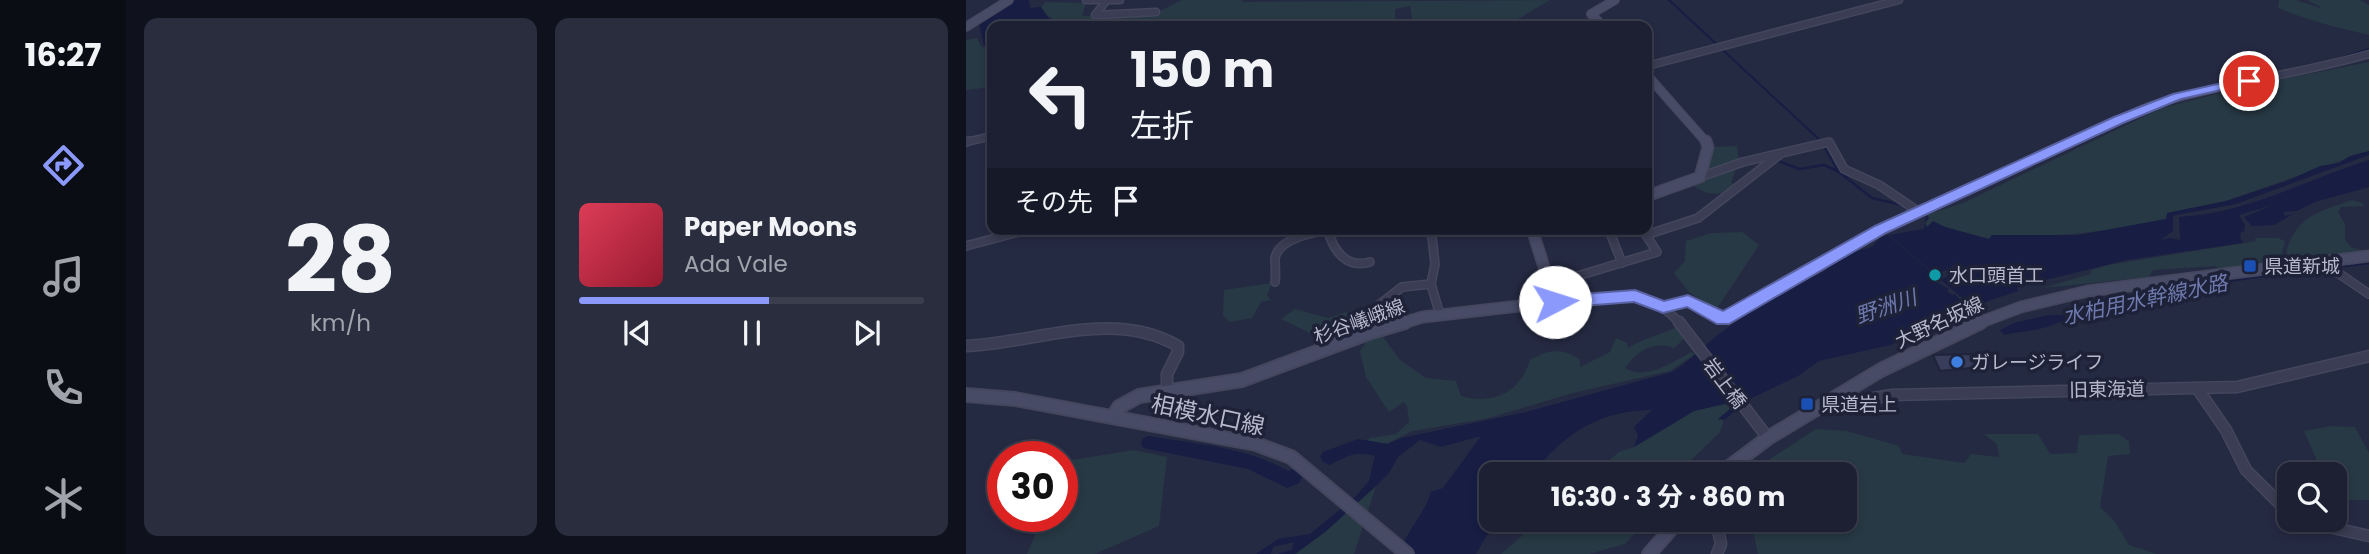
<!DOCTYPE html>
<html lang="ja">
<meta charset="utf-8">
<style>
:root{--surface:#1c2032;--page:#292d3e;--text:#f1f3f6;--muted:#a0a3ac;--line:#3a3e4d;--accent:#8b99fd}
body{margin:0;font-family:Poppins,"Noto Sans JP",sans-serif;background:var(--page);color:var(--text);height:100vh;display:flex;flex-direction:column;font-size:26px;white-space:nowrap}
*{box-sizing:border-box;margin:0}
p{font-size:23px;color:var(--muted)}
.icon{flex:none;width:38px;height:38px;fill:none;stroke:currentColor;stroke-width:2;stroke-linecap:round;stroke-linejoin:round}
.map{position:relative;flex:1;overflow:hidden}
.details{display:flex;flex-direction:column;gap:18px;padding:18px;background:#0f121c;width:840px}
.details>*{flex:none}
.hud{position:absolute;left:21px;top:21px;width:665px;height:214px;border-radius:14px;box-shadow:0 4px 10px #0003,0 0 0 2px var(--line);background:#1c2032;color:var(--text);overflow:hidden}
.buttons{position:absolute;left:1311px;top:462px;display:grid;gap:14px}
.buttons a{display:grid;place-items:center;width:70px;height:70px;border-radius:14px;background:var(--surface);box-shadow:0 4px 10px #0003,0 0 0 2px var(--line);font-size:35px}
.speed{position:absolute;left:21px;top:441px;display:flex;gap:14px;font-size:35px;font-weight:700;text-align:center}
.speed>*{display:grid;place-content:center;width:91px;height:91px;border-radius:50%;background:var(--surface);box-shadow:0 4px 10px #0003,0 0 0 2px var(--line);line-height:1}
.speed .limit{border:10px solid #d22;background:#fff;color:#111}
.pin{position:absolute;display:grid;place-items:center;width:60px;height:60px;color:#fff;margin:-30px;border:4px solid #fff;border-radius:50%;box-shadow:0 2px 7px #0007}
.me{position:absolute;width:77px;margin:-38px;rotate:85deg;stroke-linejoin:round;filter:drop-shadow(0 0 5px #0008)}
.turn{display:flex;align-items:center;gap:24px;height:147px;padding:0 28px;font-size:32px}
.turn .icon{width:91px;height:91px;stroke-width:2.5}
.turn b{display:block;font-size:49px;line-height:60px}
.then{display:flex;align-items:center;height:66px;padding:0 28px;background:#0003;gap:14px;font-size:26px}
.details .tile{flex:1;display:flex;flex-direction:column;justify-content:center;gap:10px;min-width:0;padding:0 24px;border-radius:14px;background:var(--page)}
.details .dial{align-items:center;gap:0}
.dial b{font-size:91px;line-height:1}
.song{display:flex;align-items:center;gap:21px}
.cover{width:84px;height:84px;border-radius:10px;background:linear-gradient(135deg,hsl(350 70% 55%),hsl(350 70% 35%))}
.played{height:7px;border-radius:4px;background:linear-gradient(90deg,var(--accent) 55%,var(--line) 55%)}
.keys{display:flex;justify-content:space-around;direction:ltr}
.details .tiles{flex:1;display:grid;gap:18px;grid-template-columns:repeat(2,1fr)}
.trip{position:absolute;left:513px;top:462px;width:378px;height:70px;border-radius:14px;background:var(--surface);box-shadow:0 4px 10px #0003,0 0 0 2px var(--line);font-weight:700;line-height:70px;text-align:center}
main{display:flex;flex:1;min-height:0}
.dock{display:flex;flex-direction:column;width:126px;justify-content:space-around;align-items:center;background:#0b0d14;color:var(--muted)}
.dock .icon{width:49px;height:49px}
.dock .current{color:var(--accent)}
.dock b{font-size:32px;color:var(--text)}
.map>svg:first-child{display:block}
.green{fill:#273944}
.water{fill:#171d43}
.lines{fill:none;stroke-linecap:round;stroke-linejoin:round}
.stream-far1{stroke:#171d43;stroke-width:2}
.stream{stroke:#171d43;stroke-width:2.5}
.river{fill:#171d43;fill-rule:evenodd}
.building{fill:#373d5a;stroke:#20243a;stroke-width:2}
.street-far2-casing{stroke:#43465c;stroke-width:9}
.street-far1-casing{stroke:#43465c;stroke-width:10}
.street-casing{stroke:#43465c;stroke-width:13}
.secondary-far2-casing{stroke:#43465c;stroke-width:10}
.secondary-far1-casing{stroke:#43465c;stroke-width:13}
.secondary-casing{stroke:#43465c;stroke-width:16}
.street-far2{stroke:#3a3d53;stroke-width:6}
.street-far1{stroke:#3a3d53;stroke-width:7}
.street{stroke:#3a3d53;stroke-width:10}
.secondary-far2{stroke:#474b66;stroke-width:8}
.secondary-far1{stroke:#474b66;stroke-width:10}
.secondary{stroke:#474b66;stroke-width:12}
.route{fill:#8b99fd;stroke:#5a63a4;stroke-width:2}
.transit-dot{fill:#1a4fb4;stroke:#1e2238;stroke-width:2.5}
.culture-dot{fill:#0f9aa8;stroke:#1e2238;stroke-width:2.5}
.shop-dot{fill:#3f7fe0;stroke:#1e2238;stroke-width:2.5}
.labels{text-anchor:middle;stroke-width:7;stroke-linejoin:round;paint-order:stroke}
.poi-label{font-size:19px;fill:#b7b9cd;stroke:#1e2238;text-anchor:start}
.street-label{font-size:19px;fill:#b7b9cd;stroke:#1e2238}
.water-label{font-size:21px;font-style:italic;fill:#6e79ad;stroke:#1e2238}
.near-street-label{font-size:23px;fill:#b7b9cd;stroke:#1e2238}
</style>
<main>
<nav class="dock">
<b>16:27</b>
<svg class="icon current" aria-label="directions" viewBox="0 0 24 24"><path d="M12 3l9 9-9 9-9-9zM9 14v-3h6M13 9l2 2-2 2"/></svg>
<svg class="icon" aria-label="music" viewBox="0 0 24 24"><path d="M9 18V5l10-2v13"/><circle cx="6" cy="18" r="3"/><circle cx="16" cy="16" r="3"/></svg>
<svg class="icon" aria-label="phone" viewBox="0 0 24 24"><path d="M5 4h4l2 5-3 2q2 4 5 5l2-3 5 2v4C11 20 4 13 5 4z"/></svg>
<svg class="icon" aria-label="climate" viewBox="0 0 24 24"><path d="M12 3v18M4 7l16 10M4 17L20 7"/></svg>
</nav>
<section class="details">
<div class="tiles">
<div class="tile dial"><b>28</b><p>km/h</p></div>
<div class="tile">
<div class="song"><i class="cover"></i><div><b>Paper Moons</b><p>Ada Vale</p></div></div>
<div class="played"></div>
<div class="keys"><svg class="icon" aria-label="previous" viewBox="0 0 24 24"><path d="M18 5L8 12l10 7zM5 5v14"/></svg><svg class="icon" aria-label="pause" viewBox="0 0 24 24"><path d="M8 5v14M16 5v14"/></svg><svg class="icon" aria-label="next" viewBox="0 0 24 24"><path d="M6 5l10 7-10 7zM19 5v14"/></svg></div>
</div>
</div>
</section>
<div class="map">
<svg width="1403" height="554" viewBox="0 0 1403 554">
<rect width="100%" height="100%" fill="#252a43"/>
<g class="green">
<path d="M216,0H275L278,2L584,0L540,26H453L447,25L444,6L429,9V19L433,26L419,24L411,26H175L169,22C140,25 94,38 75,7L80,2L120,3L116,16L186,15Z"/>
<path d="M1313,0H1330L1354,8L1355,7L1341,0H1394L1403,5V35C1370,27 1343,21 1312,8Z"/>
<polygon points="11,38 15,46 26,50 26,87 0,90 0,40"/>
<path d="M1403,62V151L1260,201L1202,213L1201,219C1144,232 1085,239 1026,235L1023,239L967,224L961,227L959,224L963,217L960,215L997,203L1196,108L1282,86Z"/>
<polygon points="771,146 773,162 739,173 745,147"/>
<path d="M770,169L765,182L770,186C754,197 742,196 726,185Z"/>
<path d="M1386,200L1396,203L1398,206L1375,207L1372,212L1379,224V240L1386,248L1403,251L1326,262L1320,252C1331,215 1353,212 1386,200Z"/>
<polygon points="776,232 793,245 750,310 723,292 708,273 719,261 720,241 746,233"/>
<polygon points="1289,238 1312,238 1319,241 1313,264 1256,273 1250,266 1187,270 1183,277 1077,288 1124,274 1126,270 1142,265 1290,241"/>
<polygon points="306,283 301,295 305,300 295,302 286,318 264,322 257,316 258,290"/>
<polygon points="329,309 362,318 386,310 401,330 382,339 369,329 348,335 315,319"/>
<path d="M711,327L719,338L708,348C688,340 671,351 659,368C678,381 708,362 725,352L729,354L704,371L607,393L519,419L446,431L402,453L394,449L404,438L430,434L443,422L441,406L438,402L423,412L400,377L394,351L405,335L414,333L434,360L460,378L490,381L495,396C527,405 554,393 564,360C583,350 596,347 614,360V367L644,352L650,338L661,343L662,348C677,338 695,335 711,327Z"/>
<polygon points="760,403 764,403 764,409 753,419 758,420 754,432 711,474 627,474 653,452 668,447 728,411"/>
<polygon points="1365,426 1389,427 1403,453 1403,500 1372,500 1369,495 1368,474 1356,472 1338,431"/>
<polygon points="850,429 881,431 933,446 936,454 998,463 1005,454 1033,457 1031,444 1018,434 1072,434 1084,454 1111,453 1113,435 1152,434 1163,441 1164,454 1142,456 1134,507 1149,522 1163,545 1191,554 792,554 785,520 878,520 878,474 781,474"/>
<polygon points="168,450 201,457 193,526 129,554 61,554 77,516 96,516 96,470 100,461"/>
<polygon points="410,486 388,554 329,554 359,532"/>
<polygon points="574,520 681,520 659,544 623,554 535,554"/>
</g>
<g class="water">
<polygon points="45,0 63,0 64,8 75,7 82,18 106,26 26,26 26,48 18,45 13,24"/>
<path d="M1403,151V155L1270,204L1210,215L1207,216V231L1195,240L1204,238L1214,240L1213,217C1281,214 1341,179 1403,160V187L1349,202L1331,211L1317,212L1319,216L1327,214L1308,225L1286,226L1278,217L1307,205L1273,215L1279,225L1278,232H1275L1274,238L1277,243L1161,260L1051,287L1052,291L1022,301L1000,314L924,345L853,361L832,376L786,398L758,420L752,419L764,409L763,403L728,411L668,447L672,435L668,427L686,410C631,411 600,433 566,474H525V520H530L510,554H433C440,531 458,515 465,492L477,488L515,436L475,447L454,440L432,457L423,473L410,486L359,532L329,554H311L326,550L328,542L307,547L305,554H290L312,539L344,534L389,497L403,481L410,450L435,438L560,412L706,372C722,362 734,350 748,338C782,311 822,289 859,271L864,263L873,260V256L906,247L914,238L922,235L974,279L970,282L983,289L981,291L986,295L989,294L998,305L1001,302L975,280L997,266L993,263L970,275L923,235L958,229L960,215L963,218L959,223L961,227L967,221L979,227L1023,239L1026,235H1112L1200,219L1201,213L1260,201L1321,181L1354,166L1373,163L1384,156Z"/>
<path d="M1082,315H1098L1100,318C1081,331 1060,330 1038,335L1034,330L1048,323Z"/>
</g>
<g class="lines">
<g class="stream-far1">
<polyline points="703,0 857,143"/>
<polyline points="1368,60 1403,49"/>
<polyline points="1092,143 1161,111 1229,89 1286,78"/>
</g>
<g class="stream">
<polyline points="855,141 873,172 906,198 936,205"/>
<polyline points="810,160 833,169 858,165 873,172"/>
<polyline points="956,209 1096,141"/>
<polyline points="1368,267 1403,263"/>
<polyline points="1000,314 1006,318"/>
<polyline points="1098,317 1209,289 1323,272"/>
</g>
<g class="river">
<path d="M183,436C229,444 281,447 322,471L327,469L333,471L336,477L333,483L321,488L282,469L177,448L175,443L177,438Z"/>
<path d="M392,439L422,444L431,441L437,443L440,448C429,469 408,451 391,454C382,455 372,461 363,465L357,462L354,457L357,452Z"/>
</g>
</g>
<polygon class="building" points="1009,354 1015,367 974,371 967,355"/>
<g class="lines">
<defs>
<g id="street-far2">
<polyline points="120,0 154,0"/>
<polyline points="141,0 129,15 190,12"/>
<polyline points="681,66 933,0"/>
<polyline points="0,142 26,136"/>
<polyline points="859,143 864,143"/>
<path d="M1104,143C1133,130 1163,112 1193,103C1262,82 1334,74 1403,54"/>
</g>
<g id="street-far1">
<polyline points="0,142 3,141"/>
<polyline points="734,177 777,162 863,142 878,169 913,185 953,212"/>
<polyline points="465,229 469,264 465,284 474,315"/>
<path d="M362,230C367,251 381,269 404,262"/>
<polyline points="643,230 656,263"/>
<polyline points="680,235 732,218 813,155"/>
<polyline points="0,246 64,229"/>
<polyline points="1356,262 1403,294"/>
<path d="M309,282C310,274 309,266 309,259C311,238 352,231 368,229"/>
<polyline points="585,284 691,252 676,229"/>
<path d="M589,302C633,298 683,284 714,324"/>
<polyline points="413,305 436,287 465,284"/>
<polyline points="697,307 722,301 757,319 915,230 1108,141"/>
</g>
<g id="street">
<polyline points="713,322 802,438"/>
<path d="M0,346C71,343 147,308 212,346V352L201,374V392"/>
<polyline points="1231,388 1260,430 1280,470 1323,513"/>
<polyline points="878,393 896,400 926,395 1271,387 1403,356"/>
<polyline points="750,520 755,544 751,554"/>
<polyline points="1331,520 1403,536"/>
</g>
<g id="secondary-far2">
<polyline points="637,26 625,14 649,0"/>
<polyline points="0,27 43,0"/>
<polyline points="681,75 741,143"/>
</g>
<g id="secondary-far1">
<polyline points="681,196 734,177 742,147 740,141"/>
<polyline points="433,324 457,317 589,302 566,229"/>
<polyline points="1010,324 1055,307 1122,291 1403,256"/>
</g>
<g id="secondary">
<polyline points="0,395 49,399 290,444 325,457 441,554"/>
<polyline points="147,417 153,407 173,396 276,380 405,332 439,322"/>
<polyline points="754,474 802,438 915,370 1015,322"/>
<polyline points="683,554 713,520"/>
</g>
</defs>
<use href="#street-far2" class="street-far2-casing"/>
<use href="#street-far1" class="street-far1-casing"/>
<use href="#street" class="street-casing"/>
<use href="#secondary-far2" class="secondary-far2-casing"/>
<use href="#secondary-far1" class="secondary-far1-casing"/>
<use href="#secondary" class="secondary-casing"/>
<use href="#street-far2" class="street-far2"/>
<use href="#street-far1" class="street-far1"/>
<use href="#street" class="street"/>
<use href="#secondary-far2" class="secondary-far2"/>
<use href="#secondary-far1" class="secondary-far1"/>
<use href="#secondary" class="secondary"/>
</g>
<polygon class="route" points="1283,77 1287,78 1287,83 1215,99 1157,123 920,233 763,324 751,324 721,307 697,313 668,302 589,308 581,302 589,296 669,290 698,301 722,295 757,311 909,226 1148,117 1207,94"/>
<g class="transit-dot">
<rect x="1277" y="259" width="14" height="14" rx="3.5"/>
<rect x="834" y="397" width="14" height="14" rx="3.5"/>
</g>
<circle class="culture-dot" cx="969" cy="275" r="7"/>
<circle class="shop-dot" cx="991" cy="362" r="7"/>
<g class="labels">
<g class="poi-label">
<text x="1298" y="273">県道新城</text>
<text x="983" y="282">水口頭首工</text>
<text x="1005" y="369">ガレージライフ</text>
<text x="855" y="411">県道岩上</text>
</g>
<g class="street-label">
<text transform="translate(393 321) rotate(-20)" y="7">杉谷嶬峨線</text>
<text transform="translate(973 322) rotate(-25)" y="7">大野名坂線</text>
<text transform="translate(759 383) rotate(53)" y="7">岩上橋</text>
<text transform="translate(1141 389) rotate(-1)" y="7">旧東海道</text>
</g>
<g class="water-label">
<text transform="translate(1179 300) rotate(-12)" y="7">水柏用水幹線水路</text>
<text transform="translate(920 307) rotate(-19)" y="7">野洲川</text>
</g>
<g class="near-street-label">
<text transform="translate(242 415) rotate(12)" y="8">相模水口線</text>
</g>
</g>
</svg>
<div class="buttons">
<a><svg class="icon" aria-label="search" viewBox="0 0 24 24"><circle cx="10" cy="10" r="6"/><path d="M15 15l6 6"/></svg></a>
</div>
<div class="speed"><div class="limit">30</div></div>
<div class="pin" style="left:1283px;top:81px;background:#d93025"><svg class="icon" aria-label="arrive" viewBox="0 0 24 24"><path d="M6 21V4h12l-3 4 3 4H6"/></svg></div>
<svg class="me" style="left:589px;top:302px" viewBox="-20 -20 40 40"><circle r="19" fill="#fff"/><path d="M0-13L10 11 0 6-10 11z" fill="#8b99fd"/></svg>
<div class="trip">16:30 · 3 分 · 860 m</div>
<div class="hud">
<div class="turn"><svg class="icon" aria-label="left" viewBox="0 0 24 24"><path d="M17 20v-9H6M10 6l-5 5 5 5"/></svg><div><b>150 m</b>左折</div></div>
<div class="then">その先<svg class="icon" aria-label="arrive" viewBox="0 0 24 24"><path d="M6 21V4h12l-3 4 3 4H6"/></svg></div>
</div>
</div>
</main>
